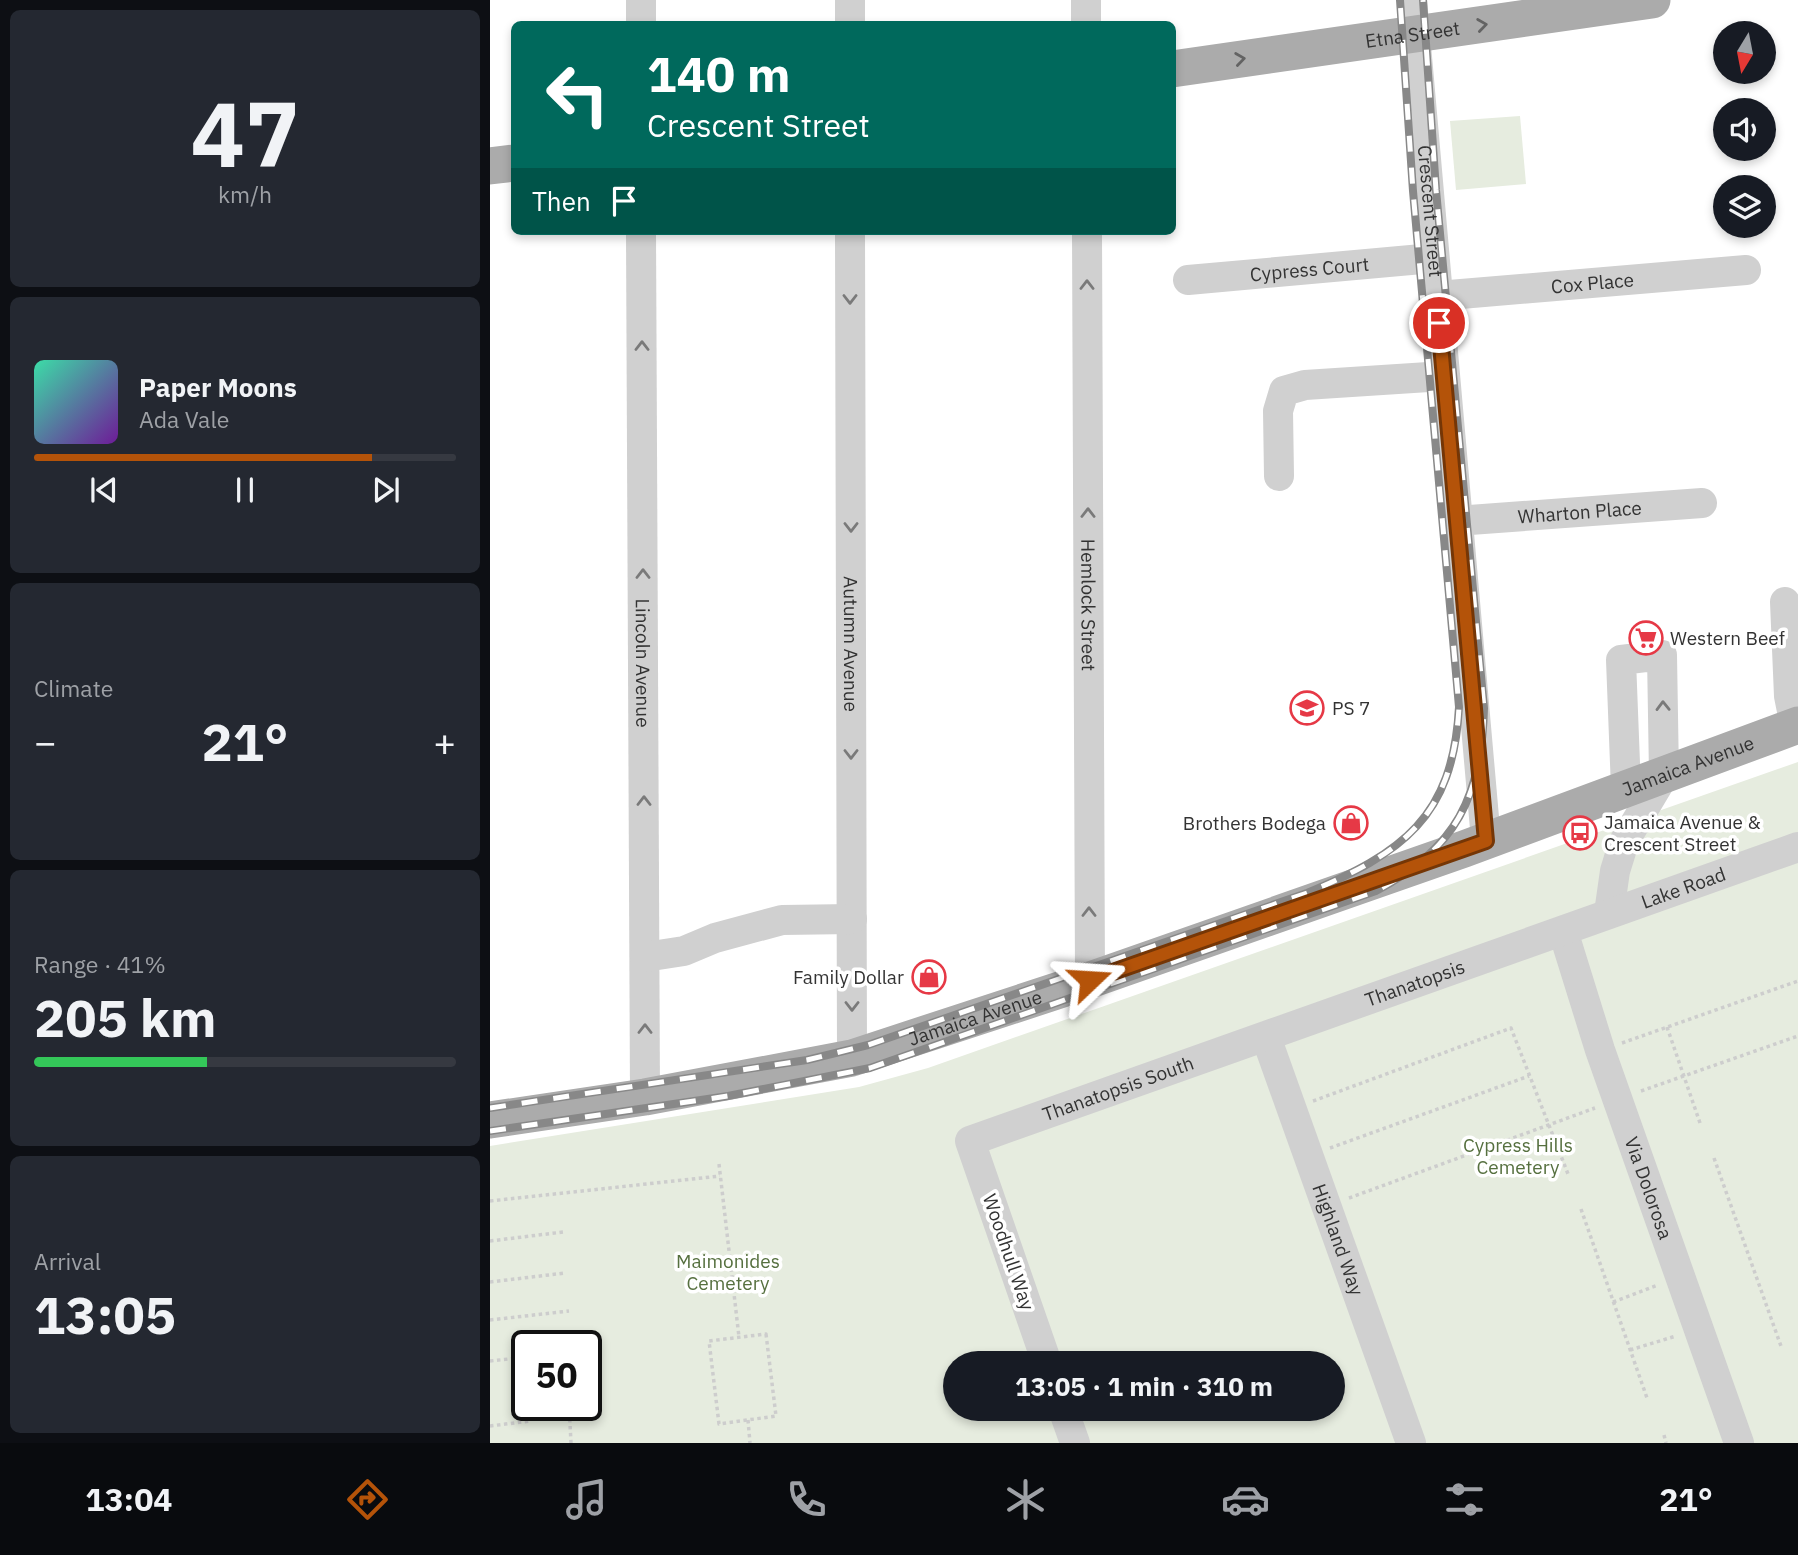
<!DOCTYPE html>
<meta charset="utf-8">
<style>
:root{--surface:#171b24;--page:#242831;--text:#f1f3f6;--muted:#9ea1a6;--line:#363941;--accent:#b45309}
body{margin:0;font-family:"IBM Plex Sans",sans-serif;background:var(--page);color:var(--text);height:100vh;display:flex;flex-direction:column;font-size:26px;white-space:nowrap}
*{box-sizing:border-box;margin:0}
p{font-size:23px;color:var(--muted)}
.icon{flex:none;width:38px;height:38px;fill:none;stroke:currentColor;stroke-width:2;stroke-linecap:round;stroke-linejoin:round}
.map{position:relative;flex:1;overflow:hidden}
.sheet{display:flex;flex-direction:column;gap:10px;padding:10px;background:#0d0f14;width:490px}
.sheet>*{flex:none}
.banner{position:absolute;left:21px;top:21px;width:665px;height:214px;border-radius:10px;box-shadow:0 4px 10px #0003;background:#00695c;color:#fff;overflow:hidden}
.needle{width:46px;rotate:190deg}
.buttons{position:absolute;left:1223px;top:21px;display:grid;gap:14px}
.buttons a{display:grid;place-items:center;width:63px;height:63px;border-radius:50%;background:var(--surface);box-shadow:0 4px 10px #0003;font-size:35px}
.speed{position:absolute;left:21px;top:1330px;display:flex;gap:14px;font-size:35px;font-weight:700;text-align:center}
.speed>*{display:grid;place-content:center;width:91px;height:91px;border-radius:50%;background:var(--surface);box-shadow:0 4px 10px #0003;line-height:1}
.speed .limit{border:4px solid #111;border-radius:10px;background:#fff;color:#111}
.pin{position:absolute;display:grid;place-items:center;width:60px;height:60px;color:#fff;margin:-30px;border:4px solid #fff;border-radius:50%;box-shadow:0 2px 7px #0007}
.me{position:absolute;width:77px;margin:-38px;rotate:70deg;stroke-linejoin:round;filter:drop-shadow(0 0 5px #0008)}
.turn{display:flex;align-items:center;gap:24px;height:147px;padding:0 21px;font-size:32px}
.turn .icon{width:91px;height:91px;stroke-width:2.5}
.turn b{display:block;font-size:49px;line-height:60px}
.then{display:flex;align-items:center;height:66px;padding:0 21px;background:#0003;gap:14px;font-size:26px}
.big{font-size:52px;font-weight:700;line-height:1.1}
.sheet .card{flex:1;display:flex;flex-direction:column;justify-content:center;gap:10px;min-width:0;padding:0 24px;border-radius:10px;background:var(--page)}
.sheet .dial{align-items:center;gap:0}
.dial b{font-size:91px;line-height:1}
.song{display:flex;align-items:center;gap:21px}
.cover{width:84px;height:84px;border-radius:10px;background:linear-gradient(135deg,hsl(160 70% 55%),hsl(280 70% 35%))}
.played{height:7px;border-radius:4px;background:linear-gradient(90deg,var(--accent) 80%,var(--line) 80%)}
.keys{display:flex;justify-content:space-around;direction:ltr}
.heat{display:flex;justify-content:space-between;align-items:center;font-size:38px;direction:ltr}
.charge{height:10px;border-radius:5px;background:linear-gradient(90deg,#34c759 41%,var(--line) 0)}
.trip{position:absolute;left:453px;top:1351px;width:402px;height:70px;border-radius:35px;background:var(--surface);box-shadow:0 4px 10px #0003;font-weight:700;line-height:70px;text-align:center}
.tab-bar{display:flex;height:112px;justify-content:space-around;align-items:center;background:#090b0e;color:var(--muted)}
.tab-bar .icon{width:49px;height:49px}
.tab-bar .selected{color:var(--accent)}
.tab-bar b{font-size:32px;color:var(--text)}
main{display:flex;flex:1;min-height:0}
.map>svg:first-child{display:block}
.green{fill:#e6ecdf;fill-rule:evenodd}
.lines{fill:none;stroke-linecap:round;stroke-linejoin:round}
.path{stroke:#cdcdcd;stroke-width:3.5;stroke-dasharray:3.5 3.5;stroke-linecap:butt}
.minor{stroke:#d0d0d0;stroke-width:30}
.major{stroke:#ababab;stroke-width:37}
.rail-casing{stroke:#888;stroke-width:8}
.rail{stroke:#fff;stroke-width:5;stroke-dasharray:16;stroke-linecap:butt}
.oneway{stroke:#636363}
.oneway2{stroke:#7a7a7a}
.route-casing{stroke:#753606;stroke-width:18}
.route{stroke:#b45309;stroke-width:12}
.labels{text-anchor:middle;stroke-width:7;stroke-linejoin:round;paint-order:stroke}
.street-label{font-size:19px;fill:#333;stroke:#fff}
.poi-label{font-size:19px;fill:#333;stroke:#fff;text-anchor:start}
.park-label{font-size:19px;fill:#56703f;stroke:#fff}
</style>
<main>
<section class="sheet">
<div class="card dial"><b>47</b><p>km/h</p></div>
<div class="card">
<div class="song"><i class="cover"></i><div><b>Paper Moons</b><p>Ada Vale</p></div></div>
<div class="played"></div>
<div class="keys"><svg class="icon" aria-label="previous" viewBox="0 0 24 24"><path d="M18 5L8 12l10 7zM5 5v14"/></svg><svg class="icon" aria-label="pause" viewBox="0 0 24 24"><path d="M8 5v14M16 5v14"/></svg><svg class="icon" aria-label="next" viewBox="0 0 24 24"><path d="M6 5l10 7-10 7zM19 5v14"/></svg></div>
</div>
<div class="card"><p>Climate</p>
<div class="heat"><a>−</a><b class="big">21°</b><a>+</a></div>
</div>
<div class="card"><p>Range · 41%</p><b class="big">205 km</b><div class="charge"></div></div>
<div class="card"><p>Arrival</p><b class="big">13:05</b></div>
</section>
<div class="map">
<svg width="1308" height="1443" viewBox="0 0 1308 1443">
<rect width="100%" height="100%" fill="#fff"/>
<g class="green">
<polygon points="1030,116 1036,184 966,190 960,121"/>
<path d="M1308,762V1443H0V1146L369,1087L438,1068ZM37,1346H96V1405H37ZM466,1363H844V1409H466Z"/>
</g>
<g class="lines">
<g class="path">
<polyline points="1177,1027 1210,1123"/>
<polyline points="1132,1043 1308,981"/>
<polyline points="1151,1091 1308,1036"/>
<polyline points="823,1101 1021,1028 1078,1174"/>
<polyline points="840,1148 1039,1076"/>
<polyline points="1224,1158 1292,1349"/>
<polyline points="229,1164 249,1337"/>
<polyline points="859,1198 1105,1108"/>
<polyline points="0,1201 230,1176"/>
<polyline points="1091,1209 1157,1398"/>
<polyline points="0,1241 73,1232"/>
<polyline points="0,1282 75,1273"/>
<polyline points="1123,1302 1168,1285"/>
<polyline points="0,1320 79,1311"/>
<polygon points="276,1334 286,1416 229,1424 219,1341"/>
<polyline points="1140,1350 1186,1336"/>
<polyline points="0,1361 37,1357"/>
<polyline points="79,1405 81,1443"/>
<polyline points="258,1420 260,1443"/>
<polyline points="0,1426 40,1421"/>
<polyline points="1174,1435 1176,1443"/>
</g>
<g class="minor">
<polyline points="151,0 151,24"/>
<polyline points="596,0 596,24"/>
<path id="s1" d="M922,0L996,840"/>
<polyline points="360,24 360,0"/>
<path id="s2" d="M151,231L155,1097"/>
<path id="s3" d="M360,231L362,1058"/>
<path id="s4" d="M597,231L600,980"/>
<path id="s5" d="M698,280L943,258"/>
<path id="s6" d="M947,296L1256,270"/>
<polyline points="789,476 788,411 794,391 815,385 954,376"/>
<path id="s7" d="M966,521L1212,503"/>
<polyline points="1295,602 1299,696 1305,726"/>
<polyline points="1119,913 1125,871 1134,842 1174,775 1172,655 1131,660 1136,789"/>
<path id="s8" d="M1073,931L1110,1050L1249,1443"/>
<polyline points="155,957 194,951 225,938 292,920 362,919"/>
<path id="s9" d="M776,1037L921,1443"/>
<path id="s10" d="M557,1363L480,1141L1308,847"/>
<polyline points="573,1409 585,1443"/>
</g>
<g class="major">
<path id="s11" d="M682,69L1162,0"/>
<polyline points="0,166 24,163"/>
<path id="s12" d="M0,1120L155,1097L362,1058L600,980L974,849L1308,725"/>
</g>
<defs>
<g id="rail">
<path d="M0,1108L317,1060L378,1045L817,893C912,853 963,818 969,707L923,191L910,0"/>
<path d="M0,1131L238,1096L380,1068L886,891C966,849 992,796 994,708L946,190L933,0"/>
</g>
</defs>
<use href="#rail" class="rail-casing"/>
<use href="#rail" class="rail"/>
</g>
<defs><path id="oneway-chevron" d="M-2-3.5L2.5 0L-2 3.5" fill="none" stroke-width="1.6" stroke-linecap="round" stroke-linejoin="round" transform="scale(1.75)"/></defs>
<g class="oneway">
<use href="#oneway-chevron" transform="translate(992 25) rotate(-8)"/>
<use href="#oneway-chevron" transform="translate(750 59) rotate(-8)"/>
</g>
<g class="oneway2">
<use href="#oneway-chevron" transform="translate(597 285) rotate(-90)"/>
<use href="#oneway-chevron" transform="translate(360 299) rotate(90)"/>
<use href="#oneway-chevron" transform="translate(152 346) rotate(-90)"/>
<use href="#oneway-chevron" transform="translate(598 513) rotate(-90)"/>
<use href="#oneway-chevron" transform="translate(361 527) rotate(90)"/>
<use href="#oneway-chevron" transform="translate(153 574) rotate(-90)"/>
<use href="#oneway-chevron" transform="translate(1173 706) rotate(-91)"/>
<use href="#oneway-chevron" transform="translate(361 754) rotate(90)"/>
<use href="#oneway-chevron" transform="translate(154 801) rotate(-90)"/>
<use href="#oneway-chevron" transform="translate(599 912) rotate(-90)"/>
<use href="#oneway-chevron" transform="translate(362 1006) rotate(90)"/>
<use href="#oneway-chevron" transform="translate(155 1029) rotate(-90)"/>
</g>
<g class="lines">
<defs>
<polyline id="route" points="600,980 996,841 949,323"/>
</defs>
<use href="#route" class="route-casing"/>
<use href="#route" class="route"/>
</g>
<defs>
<symbol id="supermarket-ring" viewBox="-11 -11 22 22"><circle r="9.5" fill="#fff" stroke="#e63946" stroke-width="1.5"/><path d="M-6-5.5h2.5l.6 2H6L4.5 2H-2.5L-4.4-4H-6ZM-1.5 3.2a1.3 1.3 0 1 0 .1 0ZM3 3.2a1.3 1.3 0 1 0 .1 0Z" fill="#e63946"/></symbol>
<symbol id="school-ring" viewBox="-11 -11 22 22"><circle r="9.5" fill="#fff" stroke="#e63946" stroke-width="1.5"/><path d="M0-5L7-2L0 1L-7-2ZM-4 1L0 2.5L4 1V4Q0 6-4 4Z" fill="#e63946"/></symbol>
<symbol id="shop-ring" viewBox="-11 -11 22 22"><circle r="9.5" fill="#fff" stroke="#e63946" stroke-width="1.5"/><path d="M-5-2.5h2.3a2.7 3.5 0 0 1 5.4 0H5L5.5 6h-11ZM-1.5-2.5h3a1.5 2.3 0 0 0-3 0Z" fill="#e63946"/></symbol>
<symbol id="bus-ring" viewBox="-11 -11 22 22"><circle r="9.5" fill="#fff" stroke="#e63946" stroke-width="1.5"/><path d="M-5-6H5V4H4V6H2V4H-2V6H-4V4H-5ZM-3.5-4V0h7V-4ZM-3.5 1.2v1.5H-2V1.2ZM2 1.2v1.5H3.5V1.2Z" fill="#e63946"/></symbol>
</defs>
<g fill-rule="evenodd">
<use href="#supermarket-ring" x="1137" y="619" width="38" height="38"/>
<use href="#school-ring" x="798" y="689" width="38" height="38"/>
<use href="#shop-ring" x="842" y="804" width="38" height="38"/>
<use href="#bus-ring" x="1071" y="814" width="38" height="38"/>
<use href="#shop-ring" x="420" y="958" width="38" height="38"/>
</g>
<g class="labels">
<g class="street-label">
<text dy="7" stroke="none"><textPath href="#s11" startOffset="243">Etna Street</textPath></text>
<text dy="7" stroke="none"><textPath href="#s1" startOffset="212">Crescent Street</textPath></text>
<text dy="7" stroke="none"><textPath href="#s5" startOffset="122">Cypress Court</textPath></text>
<text dy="7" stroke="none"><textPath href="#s6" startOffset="156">Cox Place</textPath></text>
<text dy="7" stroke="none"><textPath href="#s7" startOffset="124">Wharton Place</textPath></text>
<text dy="7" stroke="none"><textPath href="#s4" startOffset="374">Hemlock Street</textPath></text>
<text dy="7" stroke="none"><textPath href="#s3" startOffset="413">Autumn Avenue</textPath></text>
<text dy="7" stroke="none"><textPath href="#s2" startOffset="432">Lincoln Avenue</textPath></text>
<text dy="7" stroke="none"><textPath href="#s12" startOffset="1253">Jamaica Avenue</textPath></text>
<text dy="7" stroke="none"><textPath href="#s10" startOffset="992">Lake Road</textPath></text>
<text dy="7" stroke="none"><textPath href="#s10" startOffset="707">Thanatopsis</textPath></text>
<text dy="7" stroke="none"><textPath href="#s12" startOffset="497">Jamaica Avenue</textPath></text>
<text dy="7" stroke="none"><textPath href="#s10" startOffset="392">Thanatopsis South</textPath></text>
<text dy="7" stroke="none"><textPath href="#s8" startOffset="271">Via Dolorosa</textPath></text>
<text dy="7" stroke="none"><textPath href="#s9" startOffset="215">Highland Way</textPath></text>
<text transform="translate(519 1252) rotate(71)" y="7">Woodhull Way</text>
</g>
<g class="poi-label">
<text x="1180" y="645">Western Beef</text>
<text x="842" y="715">PS 7</text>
<text x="1114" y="829">Jamaica Avenue &amp;<tspan x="1114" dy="22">Crescent Street</tspan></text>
<text x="836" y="830" text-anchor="end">Brothers Bodega</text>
<text x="414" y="984" text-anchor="end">Family Dollar</text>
</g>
<g class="park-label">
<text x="1028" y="1152">Cypress Hills<tspan x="1028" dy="22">Cemetery</tspan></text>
<text x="238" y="1268">Maimonides<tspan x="238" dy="22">Cemetery</tspan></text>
</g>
</g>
</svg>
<div class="buttons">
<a><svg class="needle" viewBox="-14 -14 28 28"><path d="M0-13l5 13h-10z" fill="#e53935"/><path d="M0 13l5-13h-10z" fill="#9ea1a6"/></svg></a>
<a><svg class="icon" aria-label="sound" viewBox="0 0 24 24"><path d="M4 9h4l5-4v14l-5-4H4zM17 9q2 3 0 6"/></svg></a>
<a><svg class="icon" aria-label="layers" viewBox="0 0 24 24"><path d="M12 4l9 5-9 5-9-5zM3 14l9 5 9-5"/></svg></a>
</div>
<div class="speed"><div class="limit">50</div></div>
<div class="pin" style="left:949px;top:323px;background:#d93025"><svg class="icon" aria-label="arrive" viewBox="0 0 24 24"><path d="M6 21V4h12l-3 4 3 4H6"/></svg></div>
<svg class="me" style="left:600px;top:980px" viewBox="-20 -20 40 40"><path d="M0-17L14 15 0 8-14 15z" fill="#b45309" stroke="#fff" stroke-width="4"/></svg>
<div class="trip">13:05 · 1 min · 310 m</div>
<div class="banner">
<div class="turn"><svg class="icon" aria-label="left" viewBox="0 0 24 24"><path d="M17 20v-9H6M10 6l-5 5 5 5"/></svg><div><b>140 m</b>Crescent Street</div></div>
<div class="then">Then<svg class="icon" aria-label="arrive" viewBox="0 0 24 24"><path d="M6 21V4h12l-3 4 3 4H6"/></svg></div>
</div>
</div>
</main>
<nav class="tab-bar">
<b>13:04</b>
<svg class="icon selected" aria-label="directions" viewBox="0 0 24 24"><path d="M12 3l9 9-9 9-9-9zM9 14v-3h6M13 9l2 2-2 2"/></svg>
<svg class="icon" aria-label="music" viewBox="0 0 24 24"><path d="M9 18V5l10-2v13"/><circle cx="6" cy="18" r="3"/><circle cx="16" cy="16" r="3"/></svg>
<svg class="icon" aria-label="phone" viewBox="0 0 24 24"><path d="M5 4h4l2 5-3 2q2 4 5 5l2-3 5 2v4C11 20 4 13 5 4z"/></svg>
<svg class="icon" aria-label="climate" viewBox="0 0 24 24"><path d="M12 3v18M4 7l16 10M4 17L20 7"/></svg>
<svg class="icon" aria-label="car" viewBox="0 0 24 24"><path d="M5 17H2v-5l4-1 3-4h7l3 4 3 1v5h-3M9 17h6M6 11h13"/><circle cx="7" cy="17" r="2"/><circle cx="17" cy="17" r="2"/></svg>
<svg class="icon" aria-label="filters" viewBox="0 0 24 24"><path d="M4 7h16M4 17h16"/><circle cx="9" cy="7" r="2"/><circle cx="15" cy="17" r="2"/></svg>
<b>21°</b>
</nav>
